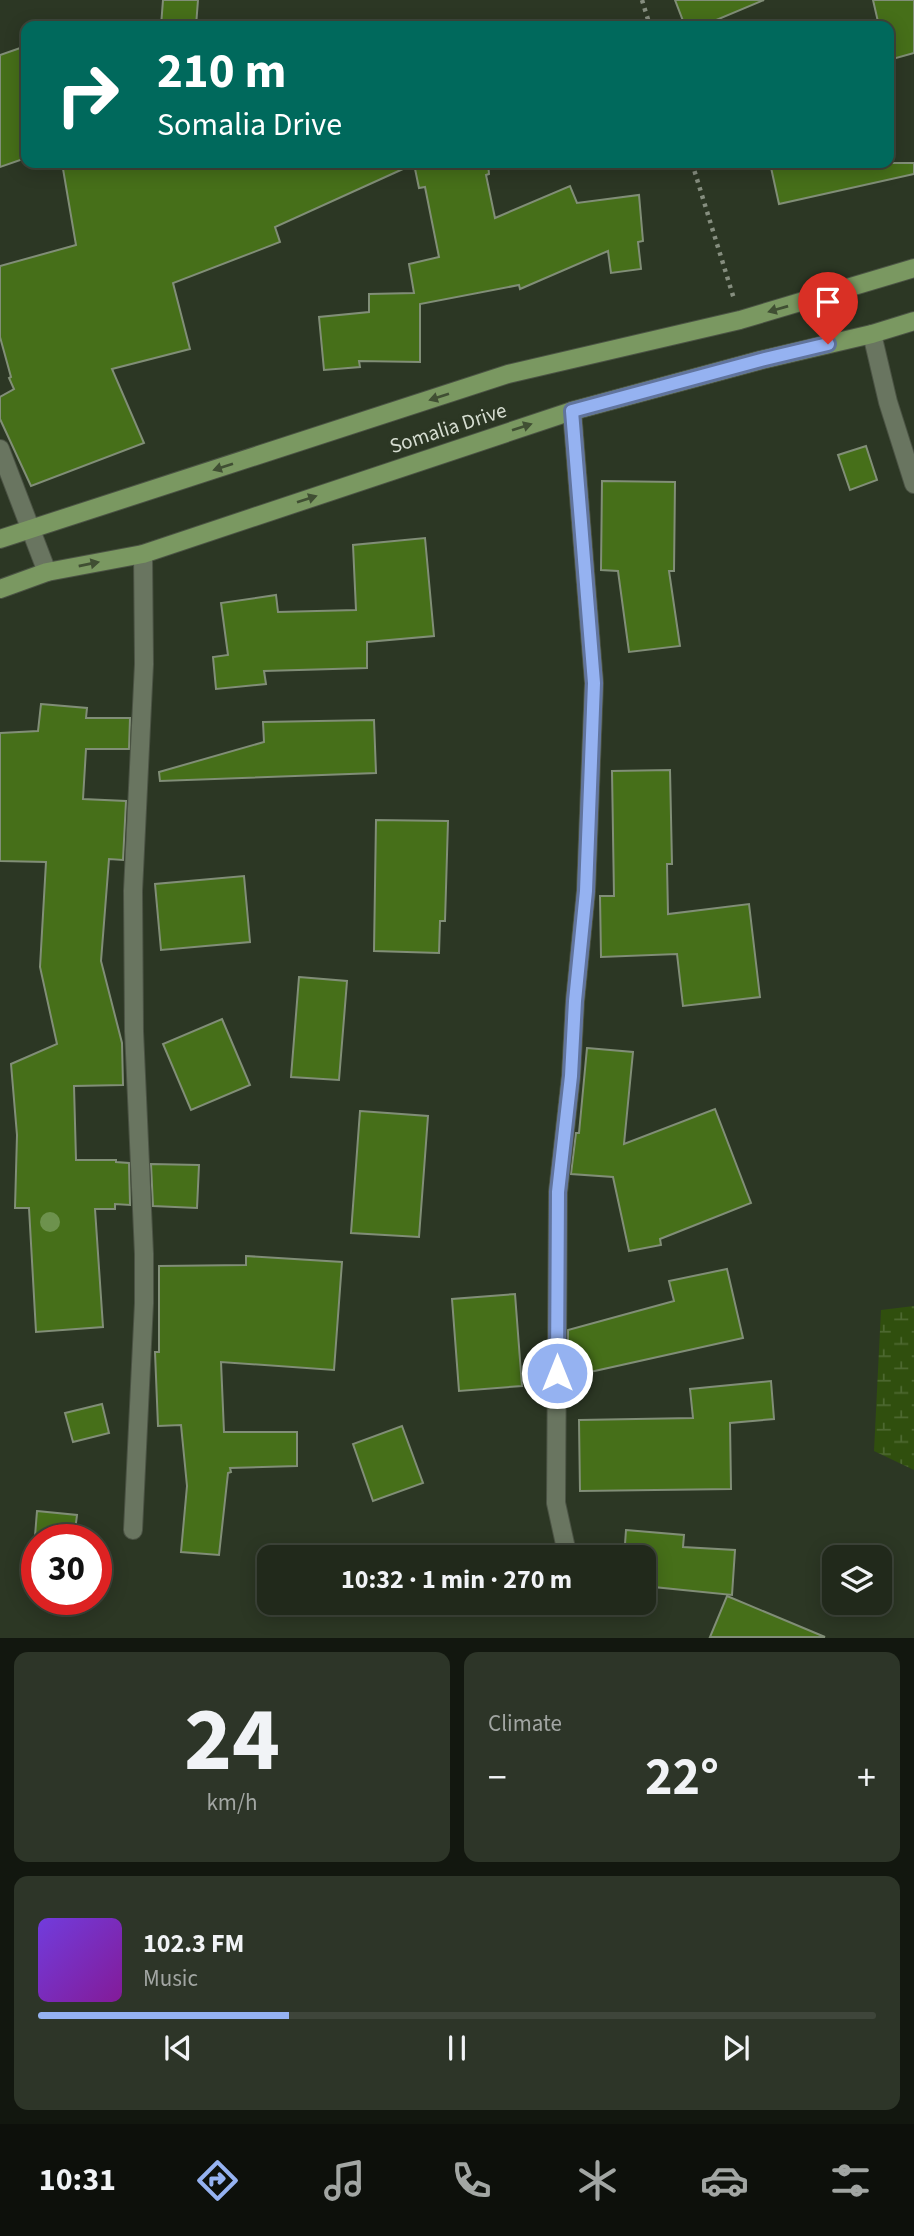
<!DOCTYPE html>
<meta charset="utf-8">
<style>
:root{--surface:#21291b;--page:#2d3528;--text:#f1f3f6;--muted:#a2a6a3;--line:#3e453a;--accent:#95b2f1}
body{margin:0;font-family:"Source Sans 3",sans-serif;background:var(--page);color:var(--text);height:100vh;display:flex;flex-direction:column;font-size:26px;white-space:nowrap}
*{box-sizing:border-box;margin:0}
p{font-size:23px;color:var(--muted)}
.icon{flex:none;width:38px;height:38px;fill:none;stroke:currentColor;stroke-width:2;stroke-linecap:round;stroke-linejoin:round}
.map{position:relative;height:1638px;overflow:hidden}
.drawer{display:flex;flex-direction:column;gap:14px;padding:14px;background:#12170f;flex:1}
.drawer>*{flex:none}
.hud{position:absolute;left:21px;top:21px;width:873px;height:147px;border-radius:14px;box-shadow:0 4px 18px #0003,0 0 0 2px var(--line);background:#00695c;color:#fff;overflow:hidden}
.fabs{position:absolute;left:822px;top:1545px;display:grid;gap:14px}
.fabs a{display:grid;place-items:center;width:70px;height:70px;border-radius:14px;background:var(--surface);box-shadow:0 4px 18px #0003,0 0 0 2px var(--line);font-size:35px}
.speed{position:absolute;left:21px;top:1524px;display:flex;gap:14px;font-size:35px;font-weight:700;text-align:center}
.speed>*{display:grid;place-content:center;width:91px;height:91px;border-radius:50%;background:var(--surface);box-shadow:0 4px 18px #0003,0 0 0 2px var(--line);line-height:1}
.speed .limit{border:10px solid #d22;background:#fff;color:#111}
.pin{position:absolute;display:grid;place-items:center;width:60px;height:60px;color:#fff;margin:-72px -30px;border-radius:50% 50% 50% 0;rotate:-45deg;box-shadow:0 0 7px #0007}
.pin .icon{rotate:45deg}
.me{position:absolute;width:77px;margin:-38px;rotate:0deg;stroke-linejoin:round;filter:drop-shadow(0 0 5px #0008)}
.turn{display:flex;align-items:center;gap:24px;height:147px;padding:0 21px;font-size:32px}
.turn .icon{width:91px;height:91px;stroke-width:2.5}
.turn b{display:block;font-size:49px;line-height:60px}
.big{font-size:52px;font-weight:700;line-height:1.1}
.drawer .widget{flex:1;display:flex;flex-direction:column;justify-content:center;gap:10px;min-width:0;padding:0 24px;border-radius:14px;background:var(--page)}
.drawer .dial{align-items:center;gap:0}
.dial b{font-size:91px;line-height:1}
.song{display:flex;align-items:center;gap:21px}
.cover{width:84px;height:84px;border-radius:10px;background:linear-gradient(135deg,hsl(260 70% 55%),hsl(290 70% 35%))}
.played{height:7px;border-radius:4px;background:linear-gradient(90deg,var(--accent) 30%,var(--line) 30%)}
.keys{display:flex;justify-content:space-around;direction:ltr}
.heat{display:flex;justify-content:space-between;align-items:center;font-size:38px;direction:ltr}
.drawer .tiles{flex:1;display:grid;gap:14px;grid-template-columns:1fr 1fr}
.widget:last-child{grid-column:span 2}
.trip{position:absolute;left:257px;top:1545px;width:399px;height:70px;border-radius:14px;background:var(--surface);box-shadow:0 4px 18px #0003,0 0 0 2px var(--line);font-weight:700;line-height:70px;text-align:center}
.tabs{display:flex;height:112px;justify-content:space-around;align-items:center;background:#0d100b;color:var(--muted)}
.tabs .icon{width:49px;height:49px}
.tabs .current{color:var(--accent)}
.tabs b{font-size:32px;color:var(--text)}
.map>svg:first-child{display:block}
.wetland{fill:url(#wetland-marsh)}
.building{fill:#466f19;stroke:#818e77;stroke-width:2}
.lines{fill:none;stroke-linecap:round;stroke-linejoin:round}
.minor-casing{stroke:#4b5344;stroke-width:20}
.primary-casing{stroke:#4b5344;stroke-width:20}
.path{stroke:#868e7f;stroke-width:4.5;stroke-dasharray:3.5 5;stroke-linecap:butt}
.minor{stroke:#697560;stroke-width:18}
.primary{stroke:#7a9861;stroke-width:18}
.tree{fill:#6d924d}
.oneway{fill:#404f33}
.route-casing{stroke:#61749d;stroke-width:18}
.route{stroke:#95b2f1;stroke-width:12}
.labels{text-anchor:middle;stroke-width:7;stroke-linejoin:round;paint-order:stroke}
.street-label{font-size:21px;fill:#d5dcd0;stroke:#2c3724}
</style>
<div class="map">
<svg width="914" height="1638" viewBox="0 0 914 1638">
<defs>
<pattern id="wetland-marsh" width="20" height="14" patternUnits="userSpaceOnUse" patternTransform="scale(1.75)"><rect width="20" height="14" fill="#304f0e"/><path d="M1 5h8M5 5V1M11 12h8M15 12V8" fill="none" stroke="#4d6830"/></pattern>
</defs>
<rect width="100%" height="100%" fill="#2c3724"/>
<polygon class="wetland" points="914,1306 914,1470 874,1451 881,1310"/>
<g class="building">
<polygon points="163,0 198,0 196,26 161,26"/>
<polygon points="675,0 764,0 702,26 685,26"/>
<polygon points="873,0 914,0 914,53 889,60 889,26 879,26"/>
<polygon points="26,46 26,158 0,167 0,55"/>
<polygon points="62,163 488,163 489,174 486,175 495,218 570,186 577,203 639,195 643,241 638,242 641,269 611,273 608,251 520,289 519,285 420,304 420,362 359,361 360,367 324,370 319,317 369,312 369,294 414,293 409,264 439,257 425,187 419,188 414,164 275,227 280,242 173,283 190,349 112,369 144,443 31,486 0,419 0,397 14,389 9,378 11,377 0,337 0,266 76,245"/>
<polygon points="770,163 914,163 914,174 779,204"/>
<polygon points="866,446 877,480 850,490 838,455"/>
<polygon points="602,481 675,482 674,571 669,571 680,646 629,652 618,571 601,570"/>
<polygon points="425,538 434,636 367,642 367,668 264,671 266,684 216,689 213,657 228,655 221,603 276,595 278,612 356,610 353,545"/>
<polygon points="41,704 87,708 86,718 130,718 129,749 86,749 83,799 126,801 123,860 109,859 101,961 122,1043 123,1085 74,1086 76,1160 116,1160 116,1162 129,1163 130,1205 115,1204 115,1209 95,1209 103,1327 36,1332 29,1208 15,1208 17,1135 11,1064 57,1044 40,967 46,862 0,861 0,733 38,731"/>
<polygon points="374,720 376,773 160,781 159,772 264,742 263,722"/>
<polygon points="670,770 672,864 667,864 668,914 749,904 760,997 683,1006 677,954 601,957 600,896 614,896 612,771"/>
<polygon points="376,820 448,821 445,921 440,921 439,953 374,951"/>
<polygon points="244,876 250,942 161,950 155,884"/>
<polygon points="299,977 347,981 339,1080 291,1077"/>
<polygon points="222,1019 250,1085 191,1110 163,1044"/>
<polygon points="587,1048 633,1052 624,1144 715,1109 751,1203 660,1239 661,1245 629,1251 613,1177 571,1174 576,1133 579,1133"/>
<polygon points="360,1111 428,1116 419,1237 351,1233"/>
<polygon points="151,1164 199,1165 197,1208 153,1206"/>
<polygon points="246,1256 342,1262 334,1370 221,1362 224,1432 297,1432 297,1466 230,1468 231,1472 228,1473 219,1555 181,1552 187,1486 181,1425 158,1426 155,1352 159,1352 159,1266 246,1265"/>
<polygon points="727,1269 743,1338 572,1376 568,1363 568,1330 674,1301 669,1281"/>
<polygon points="515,1294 522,1386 459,1391 452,1299"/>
<polygon points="771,1381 774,1419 730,1423 731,1489 580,1491 579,1420 693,1418 690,1389"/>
<polygon points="102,1404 109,1433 73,1442 65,1413"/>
<polygon points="402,1426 423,1483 373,1501 353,1444"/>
<polygon points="37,1511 77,1515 74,1539 35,1536"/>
<polygon points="626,1530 684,1535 683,1547 735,1550 732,1595 644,1586 644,1558 624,1558"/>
<polygon points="727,1596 825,1637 710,1637"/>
</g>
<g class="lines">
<defs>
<g id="minor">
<polyline points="872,334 888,402 914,484"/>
<polyline points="0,449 47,572"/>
<polyline points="133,1530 144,1303 144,1254 134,1031 133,891 144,664 143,554"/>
<polyline points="567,1553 556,1503 558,1192 571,1076 575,1001 586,891 594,683 572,411"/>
</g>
<g id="primary">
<polyline points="0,539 508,374 740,320 914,268"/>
<polyline points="0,589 47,572 143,554 572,411 761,360 872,334 914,321"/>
</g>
</defs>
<use href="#minor" class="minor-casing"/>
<use href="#primary" class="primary-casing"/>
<g class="path">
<polyline points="642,0 650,26"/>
<polyline points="692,163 734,299"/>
</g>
<use href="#minor" class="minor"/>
<use href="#primary" class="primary"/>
</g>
<circle class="tree" cx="50" cy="1222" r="10"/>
<defs><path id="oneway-solid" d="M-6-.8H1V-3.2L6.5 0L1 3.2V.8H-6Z" transform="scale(1.75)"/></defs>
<g class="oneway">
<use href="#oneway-solid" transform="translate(778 309) rotate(164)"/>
<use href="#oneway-solid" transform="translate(439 397) rotate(162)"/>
<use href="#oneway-solid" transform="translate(522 427) rotate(-18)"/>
<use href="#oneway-solid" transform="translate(223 467) rotate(162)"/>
<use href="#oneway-solid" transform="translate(307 499) rotate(-18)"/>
<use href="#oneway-solid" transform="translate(89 564) rotate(-11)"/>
</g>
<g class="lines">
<defs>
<polyline id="route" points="557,1373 558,1192 571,1076 575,1001 586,891 594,683 572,411 761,360 828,344"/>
</defs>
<use href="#route" class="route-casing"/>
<use href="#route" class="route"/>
</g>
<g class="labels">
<g class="street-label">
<text transform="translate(448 428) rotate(-18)" y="7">Somalia Drive</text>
</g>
</g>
</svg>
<div class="fabs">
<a><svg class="icon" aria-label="layers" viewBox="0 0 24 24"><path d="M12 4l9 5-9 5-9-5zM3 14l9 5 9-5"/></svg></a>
</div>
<div class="speed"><div class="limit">30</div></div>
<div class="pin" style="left:828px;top:344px;background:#d93025"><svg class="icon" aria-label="arrive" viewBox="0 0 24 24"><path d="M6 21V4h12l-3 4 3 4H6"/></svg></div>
<svg class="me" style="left:557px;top:1373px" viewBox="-20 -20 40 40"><circle r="17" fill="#95b2f1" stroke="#fff" stroke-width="3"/><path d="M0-11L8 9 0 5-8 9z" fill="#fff"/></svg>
<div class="trip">10:32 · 1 min · 270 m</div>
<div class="hud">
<div class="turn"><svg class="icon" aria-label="right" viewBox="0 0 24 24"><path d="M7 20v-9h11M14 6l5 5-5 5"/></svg><div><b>210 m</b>Somalia Drive</div></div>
</div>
</div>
<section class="drawer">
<div class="tiles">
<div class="widget dial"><b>24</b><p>km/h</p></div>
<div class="widget"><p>Climate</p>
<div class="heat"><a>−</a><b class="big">22°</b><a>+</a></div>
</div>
<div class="widget">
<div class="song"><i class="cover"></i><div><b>102.3 FM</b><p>Music</p></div></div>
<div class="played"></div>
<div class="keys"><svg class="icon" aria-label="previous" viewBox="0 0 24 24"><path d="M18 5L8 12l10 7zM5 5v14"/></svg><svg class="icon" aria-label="pause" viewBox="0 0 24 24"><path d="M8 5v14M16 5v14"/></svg><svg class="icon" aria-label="next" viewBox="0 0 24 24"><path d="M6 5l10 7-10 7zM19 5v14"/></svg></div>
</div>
</div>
</section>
<nav class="tabs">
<b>10:31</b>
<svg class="icon current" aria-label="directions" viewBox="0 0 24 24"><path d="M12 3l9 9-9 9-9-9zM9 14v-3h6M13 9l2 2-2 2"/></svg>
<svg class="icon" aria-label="music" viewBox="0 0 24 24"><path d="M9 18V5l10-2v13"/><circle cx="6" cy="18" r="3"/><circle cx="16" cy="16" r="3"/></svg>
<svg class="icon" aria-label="phone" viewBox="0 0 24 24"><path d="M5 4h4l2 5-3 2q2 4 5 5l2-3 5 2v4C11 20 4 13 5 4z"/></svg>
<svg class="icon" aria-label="climate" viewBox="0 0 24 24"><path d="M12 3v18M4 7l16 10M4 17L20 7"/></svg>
<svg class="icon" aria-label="car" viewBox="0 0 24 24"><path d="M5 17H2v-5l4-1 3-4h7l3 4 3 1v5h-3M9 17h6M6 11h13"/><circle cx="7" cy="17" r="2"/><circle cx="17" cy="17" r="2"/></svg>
<svg class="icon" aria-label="filters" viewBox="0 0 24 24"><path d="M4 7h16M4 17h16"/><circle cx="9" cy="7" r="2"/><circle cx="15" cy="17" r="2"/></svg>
</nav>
